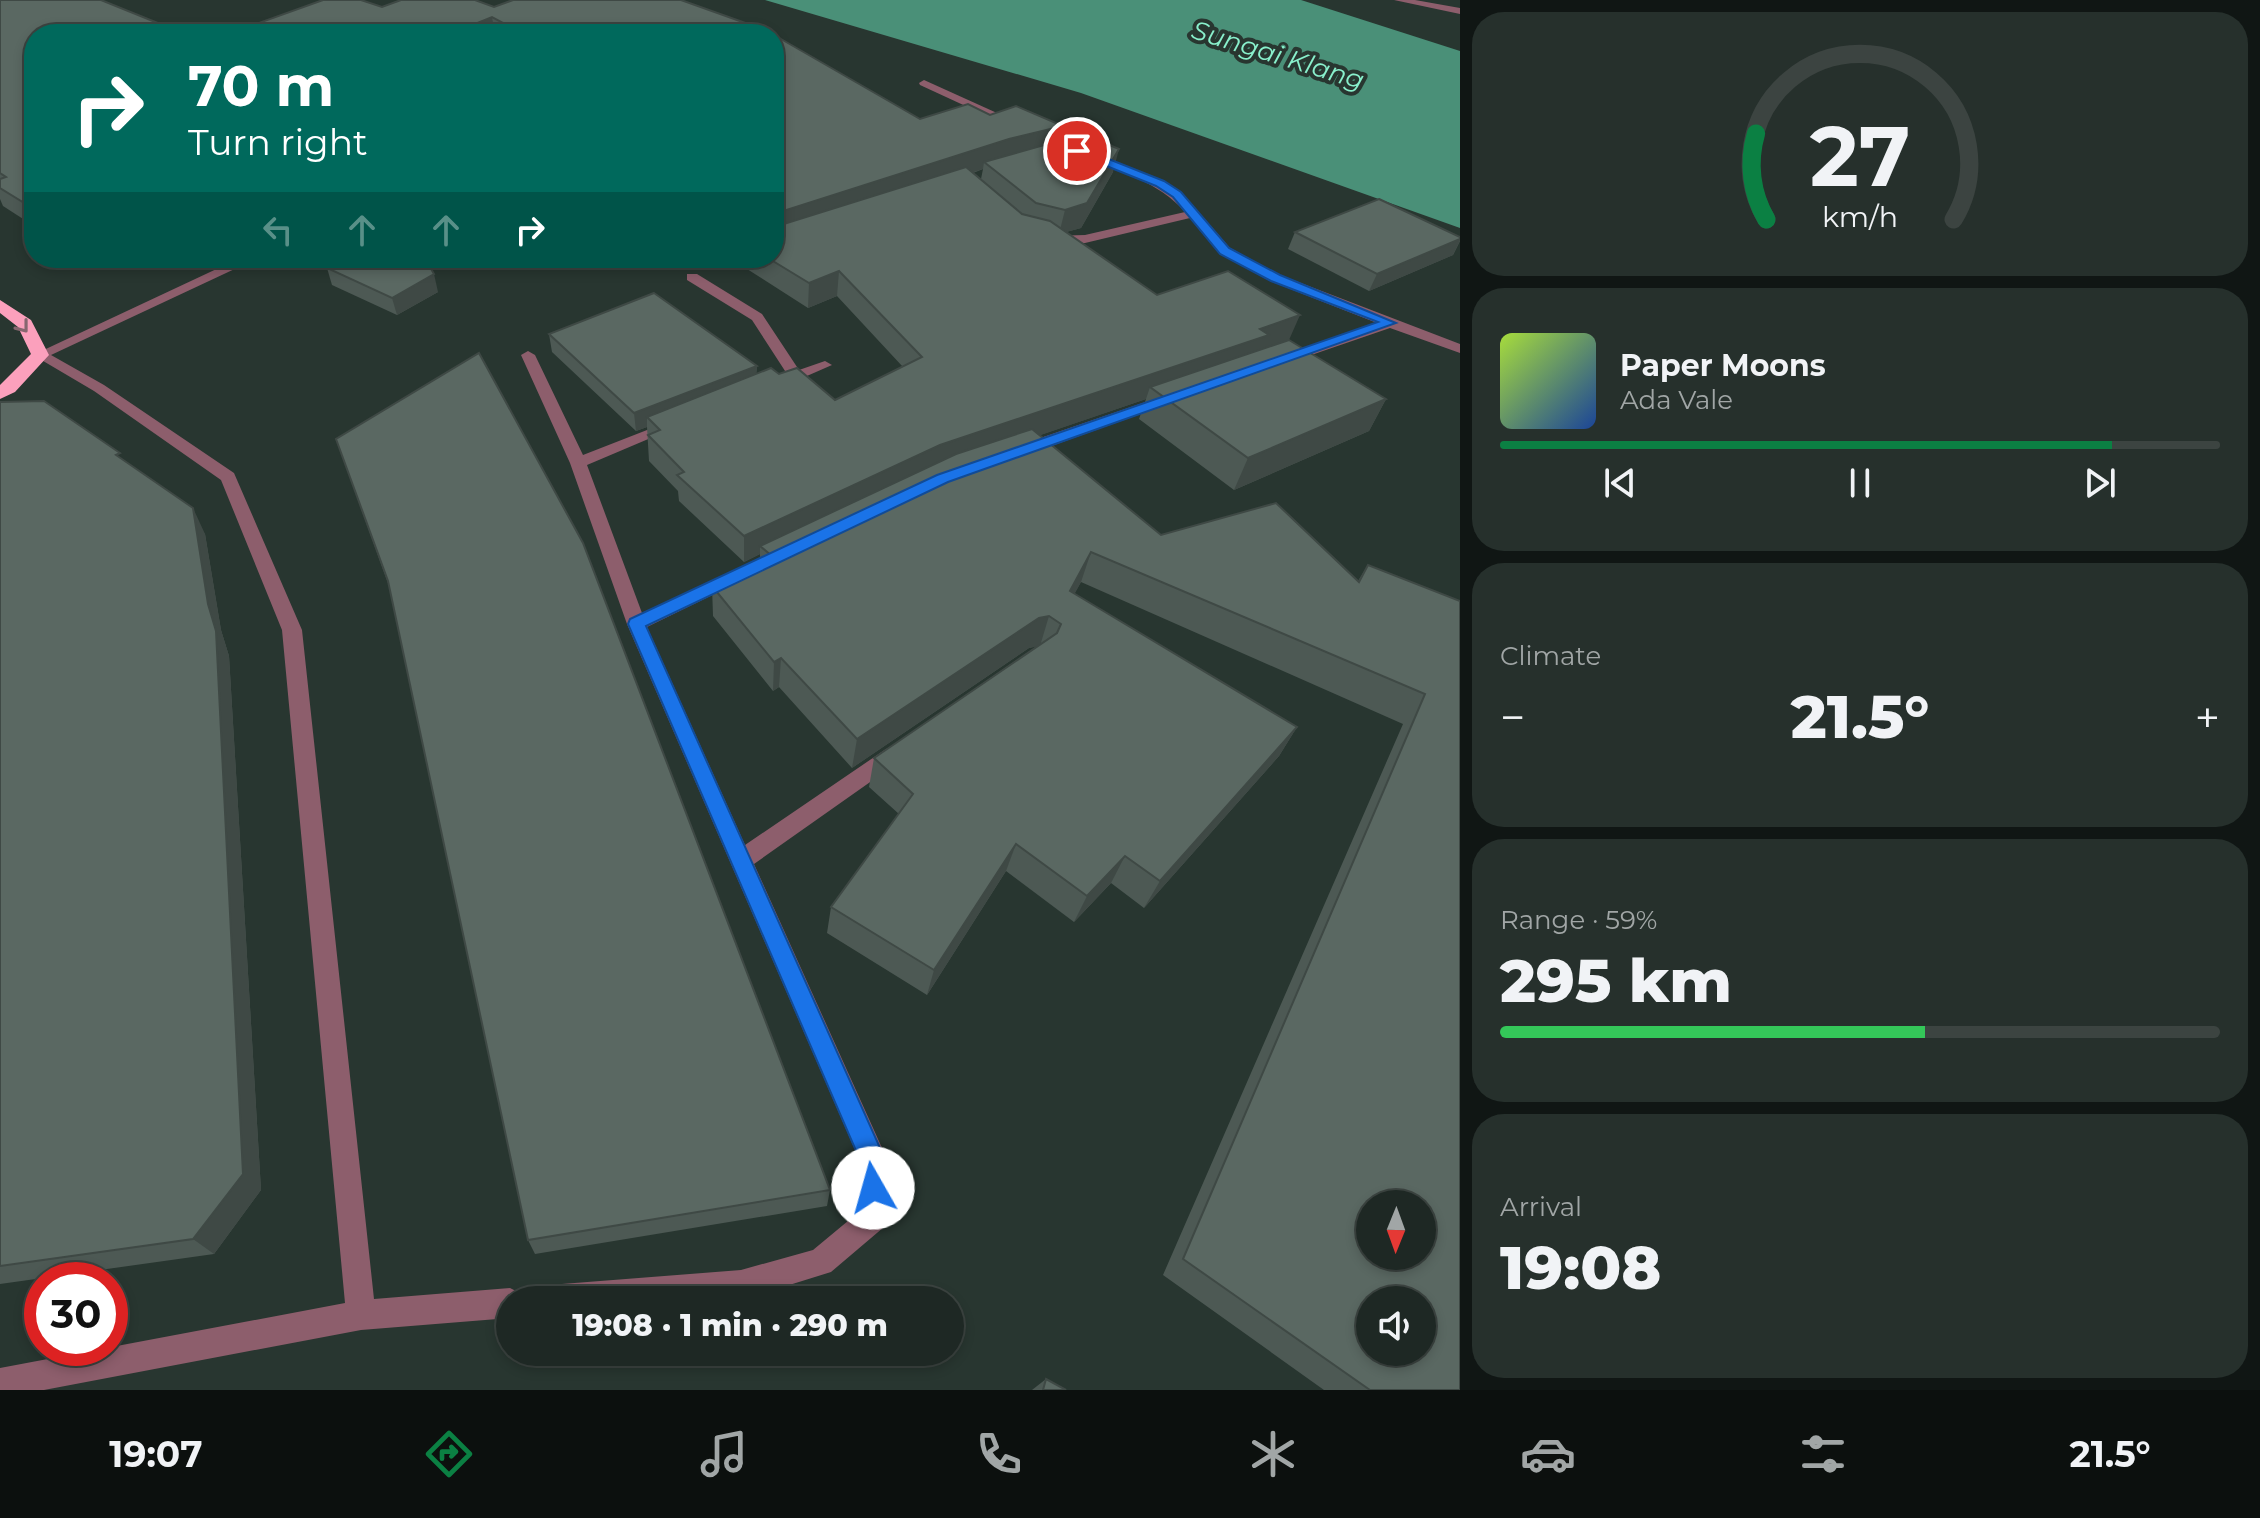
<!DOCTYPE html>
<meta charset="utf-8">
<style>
:root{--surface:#1e2824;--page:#26302c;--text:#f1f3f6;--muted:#a1a6a6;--line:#3c4441;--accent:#0b8043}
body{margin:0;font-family:Montserrat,sans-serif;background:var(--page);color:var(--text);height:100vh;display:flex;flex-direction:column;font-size:30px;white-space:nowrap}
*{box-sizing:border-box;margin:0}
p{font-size:26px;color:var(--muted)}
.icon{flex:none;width:44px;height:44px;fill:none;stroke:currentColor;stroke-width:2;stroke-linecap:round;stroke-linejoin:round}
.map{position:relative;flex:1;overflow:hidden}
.side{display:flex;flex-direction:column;gap:12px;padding:12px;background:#101614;width:800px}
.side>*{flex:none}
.banner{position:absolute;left:24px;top:24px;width:760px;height:244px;border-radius:32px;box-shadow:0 4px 12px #0003,0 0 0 2px var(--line);background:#00695c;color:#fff;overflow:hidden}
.needle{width:52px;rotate:181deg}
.fabs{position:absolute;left:1356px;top:1190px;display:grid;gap:16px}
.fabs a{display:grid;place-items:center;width:80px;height:80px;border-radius:50%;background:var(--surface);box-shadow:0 4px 12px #0003,0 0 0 2px var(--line);font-size:40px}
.speed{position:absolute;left:24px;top:1262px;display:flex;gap:16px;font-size:40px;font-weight:700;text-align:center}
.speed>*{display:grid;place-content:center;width:104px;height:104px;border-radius:50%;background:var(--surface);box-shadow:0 4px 12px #0003,0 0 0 2px var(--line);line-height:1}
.speed .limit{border:12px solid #d22;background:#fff;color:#111}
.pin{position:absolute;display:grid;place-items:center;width:68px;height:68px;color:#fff;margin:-34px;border:4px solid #fff;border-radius:50%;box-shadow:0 2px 8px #0007}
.me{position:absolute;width:88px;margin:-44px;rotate:353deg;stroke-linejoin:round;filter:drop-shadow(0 0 6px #0008)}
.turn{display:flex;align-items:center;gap:28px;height:168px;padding:0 32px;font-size:36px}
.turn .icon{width:104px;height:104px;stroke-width:2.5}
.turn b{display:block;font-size:56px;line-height:68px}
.lanes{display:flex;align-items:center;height:76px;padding:0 32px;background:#0003;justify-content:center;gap:40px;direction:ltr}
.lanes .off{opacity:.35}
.big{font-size:60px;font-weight:800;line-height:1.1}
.side .tile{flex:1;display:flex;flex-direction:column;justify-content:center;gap:12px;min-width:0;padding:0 28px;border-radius:32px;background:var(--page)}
.side .dial{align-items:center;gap:0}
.dial svg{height:208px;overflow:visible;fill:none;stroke:var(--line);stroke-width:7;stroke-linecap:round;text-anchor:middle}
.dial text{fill:var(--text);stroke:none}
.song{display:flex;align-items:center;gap:24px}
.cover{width:96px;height:96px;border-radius:12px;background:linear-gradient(135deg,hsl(80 70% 55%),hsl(220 70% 35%))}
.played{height:8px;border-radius:4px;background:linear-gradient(90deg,var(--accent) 85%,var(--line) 85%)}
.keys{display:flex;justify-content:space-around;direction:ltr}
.heat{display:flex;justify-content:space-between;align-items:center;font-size:44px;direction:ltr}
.charge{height:12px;border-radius:6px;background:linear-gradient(90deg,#34c759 59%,var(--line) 0)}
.trip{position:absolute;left:496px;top:1286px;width:468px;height:80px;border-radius:40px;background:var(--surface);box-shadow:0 4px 12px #0003,0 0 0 2px var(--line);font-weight:800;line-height:80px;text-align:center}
.menu{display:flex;height:128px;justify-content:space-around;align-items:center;background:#0c100e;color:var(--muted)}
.menu .icon{width:56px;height:56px}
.menu .current{color:var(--accent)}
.menu b{font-size:36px;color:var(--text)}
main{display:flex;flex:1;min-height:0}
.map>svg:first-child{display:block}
.water{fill:#4a9078}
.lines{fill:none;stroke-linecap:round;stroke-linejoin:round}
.minor{fill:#8d5e6c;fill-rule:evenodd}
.highway{fill:#fba0bc;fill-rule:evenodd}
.wall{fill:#4d5954;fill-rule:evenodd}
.shaded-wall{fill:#3f4945}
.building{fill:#5a6862;stroke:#3f4945;stroke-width:2;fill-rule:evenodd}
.oneway{stroke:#87666f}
.route{fill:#1a73e8;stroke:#114b97;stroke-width:2}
.labels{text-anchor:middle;stroke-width:8;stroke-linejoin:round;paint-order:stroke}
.far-water-label{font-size:26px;font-style:italic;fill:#89f0cc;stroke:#283630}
</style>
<main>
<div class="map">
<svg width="1460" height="1390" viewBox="0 0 1460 1390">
<rect width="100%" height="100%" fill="#283630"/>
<polygon class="water" points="765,0 1301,0 1460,51 1460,228 1081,93"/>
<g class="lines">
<g class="minor">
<polygon points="1394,0 1415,0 1460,8 1460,14"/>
<polygon points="924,80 1019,123 1021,125 1011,127 920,85 919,83"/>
<path d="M1085,153H1093L1164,181L1181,192L1230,248L1280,275L1460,344V353L1390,328L1288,363H1278V357L1377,323L1270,281L1220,254L1190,218L1085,243H1046L1044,240L1051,236L1085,235L1185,212C1159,182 1120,172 1085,157Z"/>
<polygon points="240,258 258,258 51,355 104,385 234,473 302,630 374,1299 510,1288 520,1293 523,1300 510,1300 510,1318 361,1330 44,1390 0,1390 0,1368 345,1303 282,630 221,480 94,391 33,355"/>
<polygon points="687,274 697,274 762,314 799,370 825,361 832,365 784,386 774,386 774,380 787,374 752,320 687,280"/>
<polygon points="528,351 535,355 583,455 665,423 671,421 679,426 587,465 642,613 731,572 737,570 746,576 743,580 647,627 745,845 886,749 893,747 900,749 903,755 900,761 754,864 887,1159 888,1217 884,1227 831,1272 741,1300 534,1300 539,1290 549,1285 741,1270 813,1250 860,1211 859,1159 627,624 570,463 521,355"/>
<polygon points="1166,395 1174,400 1171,403 1029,454 1023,455 1015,450 1017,446"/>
</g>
<polygon class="highway" points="0,300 31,320 49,355 15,392 0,399 0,385 31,354 18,327 0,313"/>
</g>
<g class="wall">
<polygon points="0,0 34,34 34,226 3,206 0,199"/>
<polygon points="382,7 494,7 772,34 228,34"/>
<path d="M990,115L1060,141L1113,172L1081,228L1066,232L1157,295L1289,340L1386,399L1369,431L1234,490L1139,419L1146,399L1040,435L1161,535L1358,581L1368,565L1460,601V1390H1324L1163,1275L1403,724L1081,582L1074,594L1297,727L1279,756L1144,908L1111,883L1074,922L1006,871L927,995L827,933L831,907L899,814L869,787L874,758L1037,646L1029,648L852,768L779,687L773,691L713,616L712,586L760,562V554L744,562L679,501L678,491L649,461L647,427L636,431L552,352L549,334L757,366L756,374H779L835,400L903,367L837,296L808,308L747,269V261L743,258H774L920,119ZM983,169L981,179L973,173Z"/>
<polygon points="1295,232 1460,237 1460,241 1453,255 1369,291 1288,249"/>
<polygon points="327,268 438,292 397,315 332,285"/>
<polygon points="0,402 125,462 205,534 221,630 229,656 261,1190 214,1254 0,1284"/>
<polygon points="336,439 830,1190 827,1206 535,1254 528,1240 389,586"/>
<polygon points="1046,1379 1066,1390 1032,1390"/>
</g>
<g class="shaded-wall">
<polygon points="492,17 495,34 450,34"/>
<polygon points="382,28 384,34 365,34"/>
<polygon points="1063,126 1058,149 984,162 983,169 774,238 774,214 1009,139"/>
<polygon points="1119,149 1113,172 1081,228 1059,234 1065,210"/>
<polygon points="1460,239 1460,241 1453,255 1369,291 1377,274"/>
<polygon points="839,271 837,296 808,308 809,283"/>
<polygon points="434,274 438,292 397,315 392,298"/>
<polygon points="1300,315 1289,340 1150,387 1146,399 936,471 760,546 760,554 744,562 744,536 940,445"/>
<polygon points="757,366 756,384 647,417 647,427 636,431 634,413"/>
<polygon points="1386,399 1369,431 1234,490 1248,458"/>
<polygon points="193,508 205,534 221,630 229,656 261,1190 214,1254 193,1239 208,604"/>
<polygon points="1091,552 1081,582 1060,621 1070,591"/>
<polygon points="1049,616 1040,646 1029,648 852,768 857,739 1039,618"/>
<polygon points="781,658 779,687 773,691 774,662"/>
<polygon points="1297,727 1279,756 1144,908 1160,881"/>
<polygon points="1016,844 1006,871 927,995 934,970"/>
<polygon points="1125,856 1111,883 1074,922 1087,896"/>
</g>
<g class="building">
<polygon points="0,0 101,0 185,34 34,34 34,209 0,188 0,179 6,177 0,173"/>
<polygon points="323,0 361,0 382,7 401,0 475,0 494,7 513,0 681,0 765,30 772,34 524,34 492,17 450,34 401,34 382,28 365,34 228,34"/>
<polygon points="774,35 920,119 968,104 990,115 1016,106 1063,126 1009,139 774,214"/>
<polygon points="1083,134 1119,149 1087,203 1065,210 1036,203 984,162"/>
<polygon points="966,167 1022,214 1050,221 1157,295 1228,271 1300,315 1260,329 1269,335 940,445 744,536 677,475 684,472 648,435 660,430 647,417 771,368 779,374 797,368 835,400 922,357 839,271 809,283 768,258 774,258 774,227"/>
<polygon points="1379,199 1460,237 1460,239 1377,274 1295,232"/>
<polygon points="346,258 425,258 434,274 392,298 327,268"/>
<polygon points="654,293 757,366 634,413 549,334"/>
<polygon points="1289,340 1386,399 1248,458 1150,387"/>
<polygon points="479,353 583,543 830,1190 528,1240 388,581 336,439"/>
<polygon points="44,401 120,453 116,455 193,508 208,604 216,631 243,1174 193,1239 0,1266 0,402"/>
<path d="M1032,429L1161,535L1276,503L1359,582L1368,565L1460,601V1390H1370L1183,1259L1425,694L1091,552L1070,591L1297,727L1160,881L1125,856L1087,896L1016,844L934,970L831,907L913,794L874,758L1057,633L1061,624L1049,616L1039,618L857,739L781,658L774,662L712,586L772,556L760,546L956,454ZM1370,1204H1422V1256H1370ZM1370,1300H1422V1352H1370Z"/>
<polygon points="1046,1379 1066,1390 1043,1390"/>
</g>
<defs><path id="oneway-chevron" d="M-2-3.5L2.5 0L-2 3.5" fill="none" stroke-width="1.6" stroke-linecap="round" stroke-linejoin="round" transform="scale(2)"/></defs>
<use class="oneway" href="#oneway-chevron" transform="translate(23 327) rotate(52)"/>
<polygon class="route" points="1074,148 1081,148 1164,181 1181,192 1229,248 1280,275 1396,323 948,482 646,626 885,1159 886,1188 882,1197 873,1201 864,1197 861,1188 860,1160 628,624 630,619 937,475 1378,322 1271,281 1220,254 1173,197 1156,186 1074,153"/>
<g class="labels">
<g class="far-water-label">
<text transform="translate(1278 55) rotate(17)" y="9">Sungai Klang</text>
</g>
</g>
</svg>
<div class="fabs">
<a><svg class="needle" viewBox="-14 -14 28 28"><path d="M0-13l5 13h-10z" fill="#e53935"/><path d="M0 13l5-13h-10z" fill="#a1a6a6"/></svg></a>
<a><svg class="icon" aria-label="sound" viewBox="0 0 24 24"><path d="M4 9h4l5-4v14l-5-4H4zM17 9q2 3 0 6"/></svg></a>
</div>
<div class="speed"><div class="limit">30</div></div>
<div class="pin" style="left:1077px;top:151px;background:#d93025"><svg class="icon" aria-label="arrive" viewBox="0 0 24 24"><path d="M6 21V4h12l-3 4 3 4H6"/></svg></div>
<svg class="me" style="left:873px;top:1188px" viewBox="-20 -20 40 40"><circle r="19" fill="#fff"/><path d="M0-13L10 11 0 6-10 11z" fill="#1a73e8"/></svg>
<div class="trip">19:08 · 1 min · 290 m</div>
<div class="banner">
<div class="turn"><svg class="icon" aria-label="right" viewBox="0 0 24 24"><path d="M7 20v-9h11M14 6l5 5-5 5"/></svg><div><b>70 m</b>Turn right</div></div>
<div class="lanes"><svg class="icon off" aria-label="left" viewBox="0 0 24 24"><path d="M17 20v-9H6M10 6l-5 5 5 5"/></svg><svg class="icon off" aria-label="ahead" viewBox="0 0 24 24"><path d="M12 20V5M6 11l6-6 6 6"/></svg><svg class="icon off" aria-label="ahead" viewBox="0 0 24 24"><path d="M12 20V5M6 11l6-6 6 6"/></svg><svg class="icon" aria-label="right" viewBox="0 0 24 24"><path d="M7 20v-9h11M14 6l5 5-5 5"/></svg></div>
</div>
</div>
<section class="side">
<div class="tile dial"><svg viewBox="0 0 100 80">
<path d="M14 69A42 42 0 1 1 86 69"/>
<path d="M14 69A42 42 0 0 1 10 36" stroke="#0b8043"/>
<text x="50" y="56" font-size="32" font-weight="700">27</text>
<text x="50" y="72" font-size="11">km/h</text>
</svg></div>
<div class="tile">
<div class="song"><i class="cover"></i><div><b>Paper Moons</b><p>Ada Vale</p></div></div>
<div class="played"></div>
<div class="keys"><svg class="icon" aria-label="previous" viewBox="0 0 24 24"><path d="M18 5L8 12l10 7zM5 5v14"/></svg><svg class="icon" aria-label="pause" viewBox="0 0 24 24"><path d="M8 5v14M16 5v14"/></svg><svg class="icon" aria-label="next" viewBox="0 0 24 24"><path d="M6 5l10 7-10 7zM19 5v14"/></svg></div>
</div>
<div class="tile"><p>Climate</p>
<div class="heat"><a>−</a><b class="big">21.5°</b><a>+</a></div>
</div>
<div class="tile"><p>Range · 59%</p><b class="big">295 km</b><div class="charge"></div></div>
<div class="tile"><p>Arrival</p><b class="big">19:08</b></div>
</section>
</main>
<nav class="menu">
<b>19:07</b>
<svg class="icon current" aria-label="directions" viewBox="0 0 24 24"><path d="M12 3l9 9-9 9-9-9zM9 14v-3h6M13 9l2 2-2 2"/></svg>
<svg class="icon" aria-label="music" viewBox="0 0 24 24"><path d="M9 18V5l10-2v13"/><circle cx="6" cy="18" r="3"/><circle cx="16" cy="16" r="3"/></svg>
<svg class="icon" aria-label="phone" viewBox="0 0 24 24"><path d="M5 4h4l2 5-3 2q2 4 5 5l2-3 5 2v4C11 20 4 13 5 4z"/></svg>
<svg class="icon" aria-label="climate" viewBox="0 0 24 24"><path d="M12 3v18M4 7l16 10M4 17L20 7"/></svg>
<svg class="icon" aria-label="car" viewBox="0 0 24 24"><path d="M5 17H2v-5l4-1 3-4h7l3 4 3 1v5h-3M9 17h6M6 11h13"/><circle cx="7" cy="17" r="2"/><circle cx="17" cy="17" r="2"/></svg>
<svg class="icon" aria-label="filters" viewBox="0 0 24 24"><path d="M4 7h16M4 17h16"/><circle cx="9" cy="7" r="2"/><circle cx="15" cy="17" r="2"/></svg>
<b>21.5°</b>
</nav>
